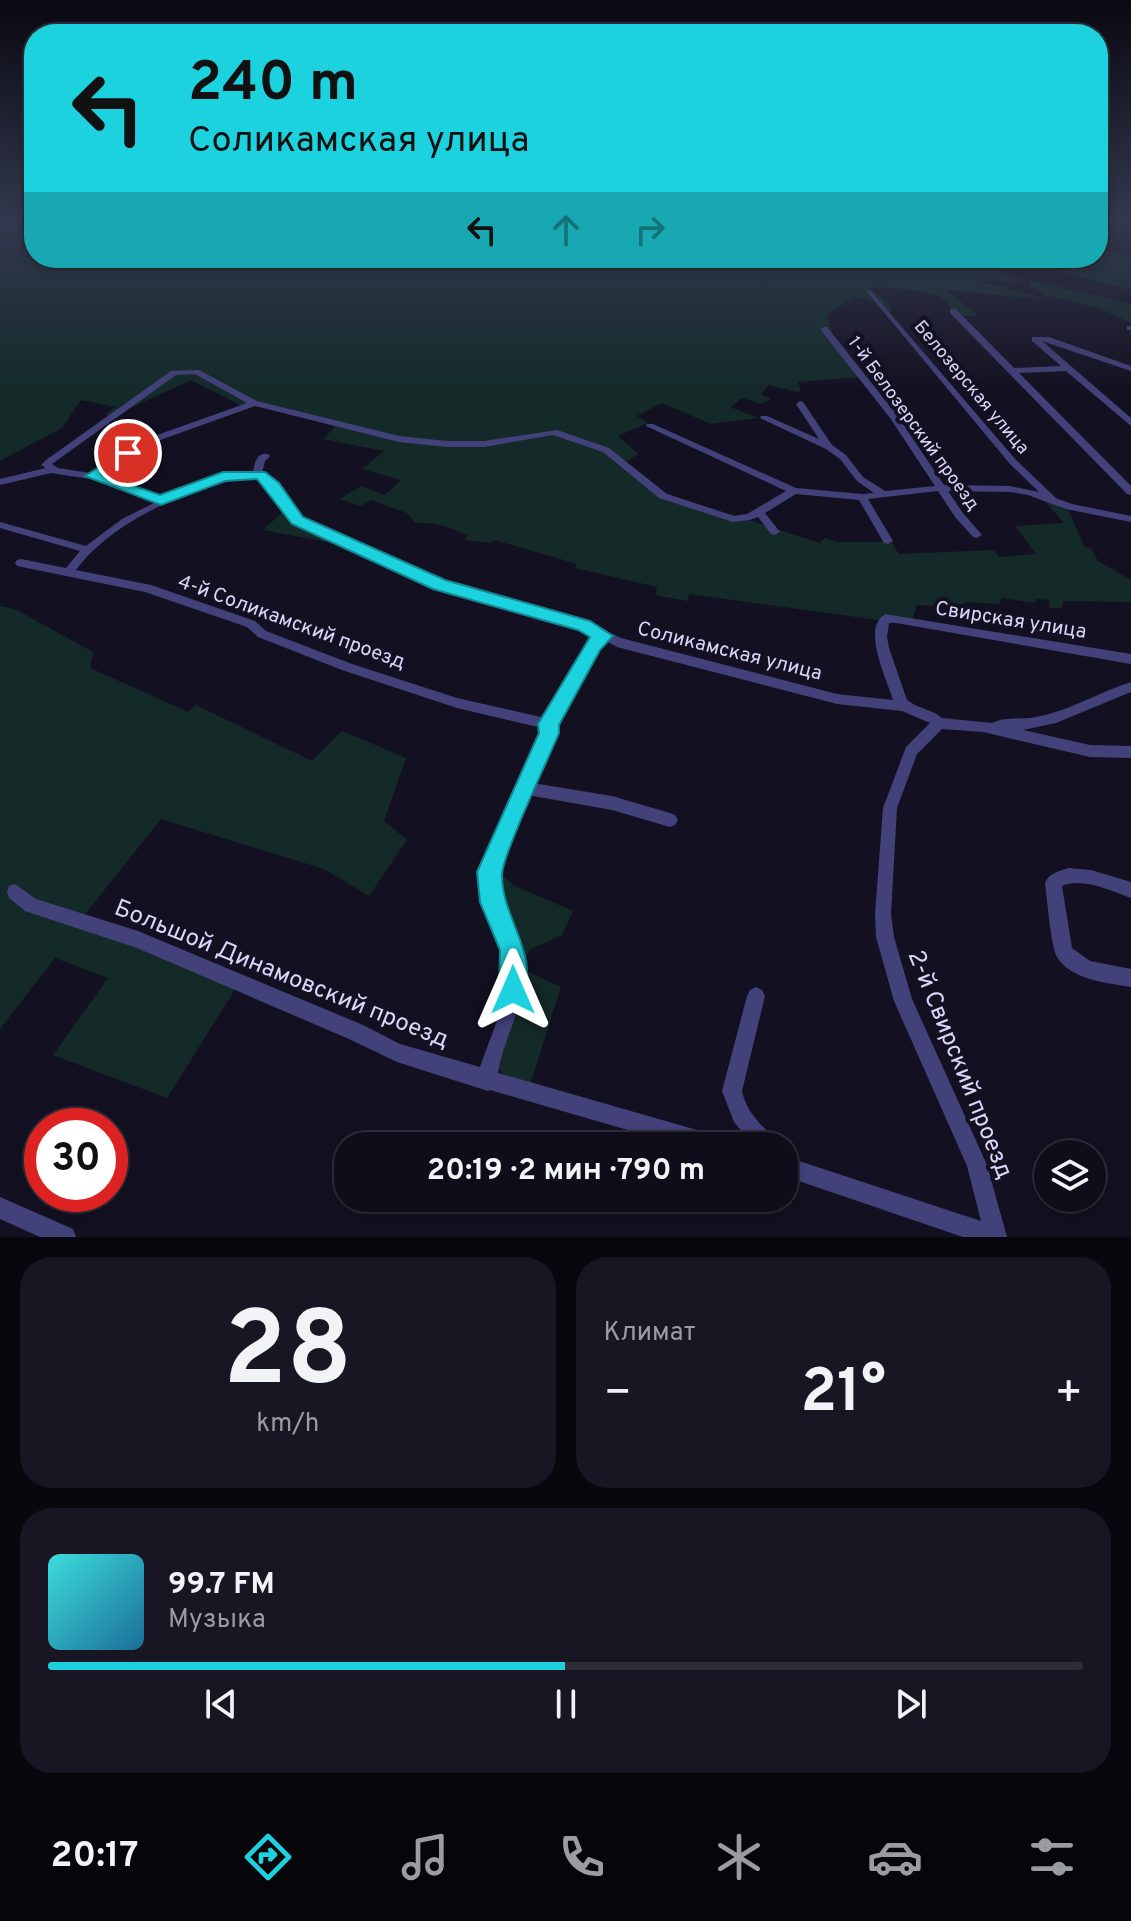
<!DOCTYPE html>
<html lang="ru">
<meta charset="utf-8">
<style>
:root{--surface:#0e0d19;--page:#171622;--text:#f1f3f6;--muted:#9b9ca2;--line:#2e2d38;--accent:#1dd2df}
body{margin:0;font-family:Overpass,sans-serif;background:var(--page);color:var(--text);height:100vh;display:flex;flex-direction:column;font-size:30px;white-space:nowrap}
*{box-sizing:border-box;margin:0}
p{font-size:26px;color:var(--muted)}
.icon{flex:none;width:44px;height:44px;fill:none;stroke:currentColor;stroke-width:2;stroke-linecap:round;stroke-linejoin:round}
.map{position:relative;height:1237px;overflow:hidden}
.details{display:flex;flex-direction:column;gap:20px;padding:20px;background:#08070e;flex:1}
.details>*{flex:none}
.guide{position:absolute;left:24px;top:24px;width:1084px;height:244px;border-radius:32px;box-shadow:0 4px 12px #0003,0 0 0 2px var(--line);background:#1dd2df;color:#111;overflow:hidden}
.fabs{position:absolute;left:1034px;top:1140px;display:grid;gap:16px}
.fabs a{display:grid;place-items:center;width:72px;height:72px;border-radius:50%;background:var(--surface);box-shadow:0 4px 12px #0003,0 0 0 2px var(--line);font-size:40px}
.speed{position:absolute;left:24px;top:1108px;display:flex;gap:16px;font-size:40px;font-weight:700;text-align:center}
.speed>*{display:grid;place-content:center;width:104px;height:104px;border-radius:50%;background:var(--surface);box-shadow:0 4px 12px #0003,0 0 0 2px var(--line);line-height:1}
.speed .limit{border:12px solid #d22;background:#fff;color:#111}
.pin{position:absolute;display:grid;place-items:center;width:68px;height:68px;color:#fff;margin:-34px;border:4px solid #fff;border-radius:50%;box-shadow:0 2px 8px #0007}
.me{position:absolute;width:88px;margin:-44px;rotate:0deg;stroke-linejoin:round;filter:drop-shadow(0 0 6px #0008)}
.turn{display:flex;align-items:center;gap:28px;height:168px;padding:0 32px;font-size:36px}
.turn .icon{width:104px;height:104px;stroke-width:2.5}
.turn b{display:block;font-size:56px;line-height:68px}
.lanes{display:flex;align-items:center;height:76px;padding:0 32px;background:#0003;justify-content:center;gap:40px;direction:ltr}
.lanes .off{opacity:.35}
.big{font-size:60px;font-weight:700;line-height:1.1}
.details .tile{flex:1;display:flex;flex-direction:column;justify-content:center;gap:12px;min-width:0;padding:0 28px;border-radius:32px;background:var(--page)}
.details .dial{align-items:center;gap:0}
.dial b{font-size:104px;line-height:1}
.song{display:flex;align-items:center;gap:24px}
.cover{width:96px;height:96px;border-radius:12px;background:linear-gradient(135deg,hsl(180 70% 55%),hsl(200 70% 35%))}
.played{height:8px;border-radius:4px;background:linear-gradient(90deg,var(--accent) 50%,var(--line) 50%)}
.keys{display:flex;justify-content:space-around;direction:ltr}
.heat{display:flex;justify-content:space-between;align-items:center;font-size:44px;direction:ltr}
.details .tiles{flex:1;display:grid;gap:20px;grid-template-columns:1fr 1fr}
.tile:last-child{grid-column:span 2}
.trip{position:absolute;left:334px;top:1132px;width:464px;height:80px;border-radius:32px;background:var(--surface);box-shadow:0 4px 12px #0003,0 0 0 2px var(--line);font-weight:700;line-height:80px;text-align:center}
.tab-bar{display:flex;height:128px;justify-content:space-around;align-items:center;background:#06050a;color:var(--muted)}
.tab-bar .icon{width:56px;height:56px}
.tab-bar .current{color:var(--accent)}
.tab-bar b{font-size:36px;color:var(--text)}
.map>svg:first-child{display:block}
.green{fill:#142a29}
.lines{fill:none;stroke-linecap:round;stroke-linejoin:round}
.minor{fill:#42417a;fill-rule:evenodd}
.route{fill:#1dd2df;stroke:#138891;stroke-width:2}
.labels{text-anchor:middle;stroke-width:8;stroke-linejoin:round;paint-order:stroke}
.far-street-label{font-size:18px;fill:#d9d6fa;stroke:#131121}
.street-label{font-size:20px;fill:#d9d6fa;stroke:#131121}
.near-street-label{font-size:24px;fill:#d9d6fa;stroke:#131121}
</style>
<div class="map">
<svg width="1131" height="1237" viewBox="0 0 1131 1237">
<rect width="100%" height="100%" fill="#131121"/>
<g class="green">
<path d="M0,219H34V258H893C910,264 920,263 936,258C952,253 978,258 994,261L999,271L1024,282L981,281L1050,300L946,290L978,315C949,321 954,301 934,295C913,289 891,287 869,288L888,303L892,314L874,301L854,297L827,315L833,336L860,377L798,382L801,393L769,385L761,394L771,399L762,404L742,398L730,407L758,418L711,424L662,403L637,416L648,423L618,436L638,454L626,462L661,492L820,543L825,538L837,542H891L899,554L994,550L999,557L1036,554L1015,526L1064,523L1043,499L1068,510L1085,547L1091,548L1098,561L1131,580V602L1063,601L1062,608H1050L1049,600L1036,599L1035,603L1002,598L999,604L966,602L962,607L917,605L912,621L883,614L878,620L689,594L688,601L655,595L657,587L575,568L577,564L495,540L491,543L465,540L468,536C449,527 436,522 415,523L407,513L371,500L361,506L340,499L361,486L385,495L401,480L362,469L384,451L323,439L335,427L329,422L264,405L242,406L191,380L111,417L105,414L116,407L81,400L62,428L0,461Z"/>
<polygon points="1098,249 1131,256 1131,290 1055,271 1071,258 1098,258"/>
<polygon points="1030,280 1131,304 1131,323 1101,309 1046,295 1029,285"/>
<polygon points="286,509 344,545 263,530"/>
<polygon points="0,606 15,609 93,652 90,668 188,712 196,705 312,761 342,731 406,758 384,821 407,840 369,896 324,869 161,819 82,918 242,978 167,1098 53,1055 108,978 55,958 0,1029"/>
<polygon points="494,867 513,885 573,911 562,935 529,950 522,969 561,987 530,1085 506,1078 495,1064 515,991 507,928 492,874"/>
</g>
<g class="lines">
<g class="minor">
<path d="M870,290L1016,460L1056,498L1072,504L1131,516V522L1066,509L1028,495L1010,492L948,491L963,513L982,535L977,538L973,537L955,517L938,491L868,499L893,541L888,544L884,543L859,500L796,494L765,513L780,532L775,535L771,534L758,517L750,520L733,522L659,498L603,452L553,435L484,447H447L399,442L255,406L152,443L100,475L164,498C193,485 222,475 253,472C255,462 257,452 268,454L270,456L265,461L262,473L278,484L302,518L443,582L588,622L621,638L837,694L893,700C887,679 861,628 885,614L1131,654V664L896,623H889L887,637L889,648L907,700L915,705L935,713L942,718L992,723C1004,716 1022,720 1036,717C1069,711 1099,692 1131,682V692L1056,723L1023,730L1090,745L1131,746V758L1090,757L983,732L942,729L917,754L897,808L891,914L894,937L912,999L987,1165L1007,1237H963L784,1176V1156L981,1221L967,1166L894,1001L876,937L875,914L883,808L906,747L930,723L902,711L837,704L617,647L606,641L597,648L555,724L556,733L533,783L612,796L670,813L675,815L678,820L675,825L670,827L612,810L527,795C515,822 491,865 498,895C506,925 526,942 524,977C522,1011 503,1040 498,1073L718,1136L725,1139L728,1146H683L490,1090L488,1091L397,1062L349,1039L137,948L25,911L9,898L7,892L9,886L15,884L36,899L138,931L363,1025L400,1044L480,1067C492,1031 514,989 504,949C498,925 479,906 481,880C481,864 489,848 495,833C509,799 527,767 542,733V728L457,708L342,670L258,637L247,627L145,592L17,566L15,563L17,560L21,559L66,568L80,551L0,528V522L86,546L122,519L156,502L90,479L51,473L0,485V479L46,468L41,465L46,460L171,371L199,370L257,401L399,436L447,441H484L557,430L609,448L667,494L734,516L747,514L786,491L646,426L647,424H653L796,488L862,494L874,493L857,481L840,459L826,449L760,418L761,416H767L819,439L796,404L800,401L803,402L832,445L846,455L863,477L885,491L935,486L890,418L820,329L824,327H827L897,415L944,485L1010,486L1039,492L1010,464L868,293L867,292ZM195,374L247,403L146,439L90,473L58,468L52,464L176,375ZM255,477L270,488L294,522L435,588L580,628L595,636L589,642L545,718L457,698L352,664L266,631L255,621L151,585L76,570C111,522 195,483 255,477Z"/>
<polygon points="950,309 956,309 1014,368 1061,366 1032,341 1032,337 1049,337 1131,366 1131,371 1042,341 1131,418 1131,426 1066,371 1019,373 1131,486 1131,495 1127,494 950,313"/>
<rect x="1127" y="326" width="4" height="4"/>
<path d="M1069,868L1091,870L1131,882V898C1111,891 1083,877 1062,886L1072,948L1090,961L1131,969V987C1107,983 1071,980 1057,957C1051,947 1047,898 1045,883C1049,873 1059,871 1069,868Z"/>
<path d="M756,987L762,990L765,996L742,1091C745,1105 752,1115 762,1126C769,1132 775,1137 779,1146H754L734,1122L722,1091L747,996L750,990Z"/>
<polygon points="0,1197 73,1229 76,1237 40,1237 0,1219"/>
</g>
</g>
<linearGradient id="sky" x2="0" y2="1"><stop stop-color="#0a0912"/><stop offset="0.56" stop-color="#33384e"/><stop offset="1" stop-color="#33384e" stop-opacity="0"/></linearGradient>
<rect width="1131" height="392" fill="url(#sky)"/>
<path class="route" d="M128,448L133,450V456L103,475L160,495L223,472H265L279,483L303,517L445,580L590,621L613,636L600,650L559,725V733C549,758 501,857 502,876C502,919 541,955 522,1000L513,1004L503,1000L499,990L500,950L480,902L477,872L539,733L538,724L590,637L578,630L433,589L292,524L257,479L225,481L161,505L85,476Z"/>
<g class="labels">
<g class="far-street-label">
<text transform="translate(972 387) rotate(50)" y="6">Белозерская улица</text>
<text transform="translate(914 423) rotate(54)" y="6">1-й Белозерский проезд</text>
</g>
<g class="street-label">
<text transform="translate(1011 619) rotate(9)" y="7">Свирская улица</text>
<text transform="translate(292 621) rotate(20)" y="7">4-й Соликамский проезд</text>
<text transform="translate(730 650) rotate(14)" y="7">Соликамская улица</text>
</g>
<g class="near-street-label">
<text transform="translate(282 973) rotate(22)" y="8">Большой Динамовский проезд</text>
<text transform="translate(961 1064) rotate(68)" y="8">2-й Свирский проезд</text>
</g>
</g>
</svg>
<div class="fabs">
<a><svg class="icon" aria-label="layers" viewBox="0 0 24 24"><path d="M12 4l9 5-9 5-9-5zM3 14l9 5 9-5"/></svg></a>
</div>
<div class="speed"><div class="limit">30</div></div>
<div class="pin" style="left:128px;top:453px;background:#d93025"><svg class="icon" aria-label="arrive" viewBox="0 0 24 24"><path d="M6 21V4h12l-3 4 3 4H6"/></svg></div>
<svg class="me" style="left:513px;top:990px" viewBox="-20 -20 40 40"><path d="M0-17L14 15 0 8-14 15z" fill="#1dd2df" stroke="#fff" stroke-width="4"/></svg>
<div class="trip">20:19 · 2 мин · 790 m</div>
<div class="guide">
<div class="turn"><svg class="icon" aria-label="left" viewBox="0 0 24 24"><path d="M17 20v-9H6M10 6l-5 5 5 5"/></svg><div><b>240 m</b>Соликамская улица</div></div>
<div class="lanes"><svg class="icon" aria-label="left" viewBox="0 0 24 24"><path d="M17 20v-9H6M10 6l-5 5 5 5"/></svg><svg class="icon off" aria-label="ahead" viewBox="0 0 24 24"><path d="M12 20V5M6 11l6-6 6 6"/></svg><svg class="icon off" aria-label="right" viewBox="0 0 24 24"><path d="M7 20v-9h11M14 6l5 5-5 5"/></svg></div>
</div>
</div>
<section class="details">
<div class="tiles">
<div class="tile dial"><b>28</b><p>km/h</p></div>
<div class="tile"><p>Климат</p>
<div class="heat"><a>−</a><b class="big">21°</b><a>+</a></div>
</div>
<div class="tile">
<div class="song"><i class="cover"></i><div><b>99.7 FM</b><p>Музыка</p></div></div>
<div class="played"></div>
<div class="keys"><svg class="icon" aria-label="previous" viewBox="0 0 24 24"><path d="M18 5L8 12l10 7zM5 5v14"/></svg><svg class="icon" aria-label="pause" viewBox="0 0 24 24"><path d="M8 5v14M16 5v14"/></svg><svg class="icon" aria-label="next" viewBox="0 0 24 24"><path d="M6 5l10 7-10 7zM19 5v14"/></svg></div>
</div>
</div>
</section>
<nav class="tab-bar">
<b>20:17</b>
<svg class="icon current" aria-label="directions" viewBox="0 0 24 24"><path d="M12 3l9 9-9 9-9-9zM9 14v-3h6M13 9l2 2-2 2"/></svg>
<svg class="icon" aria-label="music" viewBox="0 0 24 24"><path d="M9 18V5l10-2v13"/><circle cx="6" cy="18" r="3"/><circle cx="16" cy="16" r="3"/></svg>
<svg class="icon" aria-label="phone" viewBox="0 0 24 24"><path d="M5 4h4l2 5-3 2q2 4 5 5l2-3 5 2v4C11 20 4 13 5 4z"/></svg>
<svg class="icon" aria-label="climate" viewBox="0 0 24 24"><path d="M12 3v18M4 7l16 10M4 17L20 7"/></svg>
<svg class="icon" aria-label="car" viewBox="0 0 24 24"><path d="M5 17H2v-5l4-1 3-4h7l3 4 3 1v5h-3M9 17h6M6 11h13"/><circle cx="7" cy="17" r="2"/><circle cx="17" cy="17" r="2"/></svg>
<svg class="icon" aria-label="filters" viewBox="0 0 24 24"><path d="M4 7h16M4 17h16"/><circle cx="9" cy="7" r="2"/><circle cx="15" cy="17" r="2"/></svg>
</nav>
